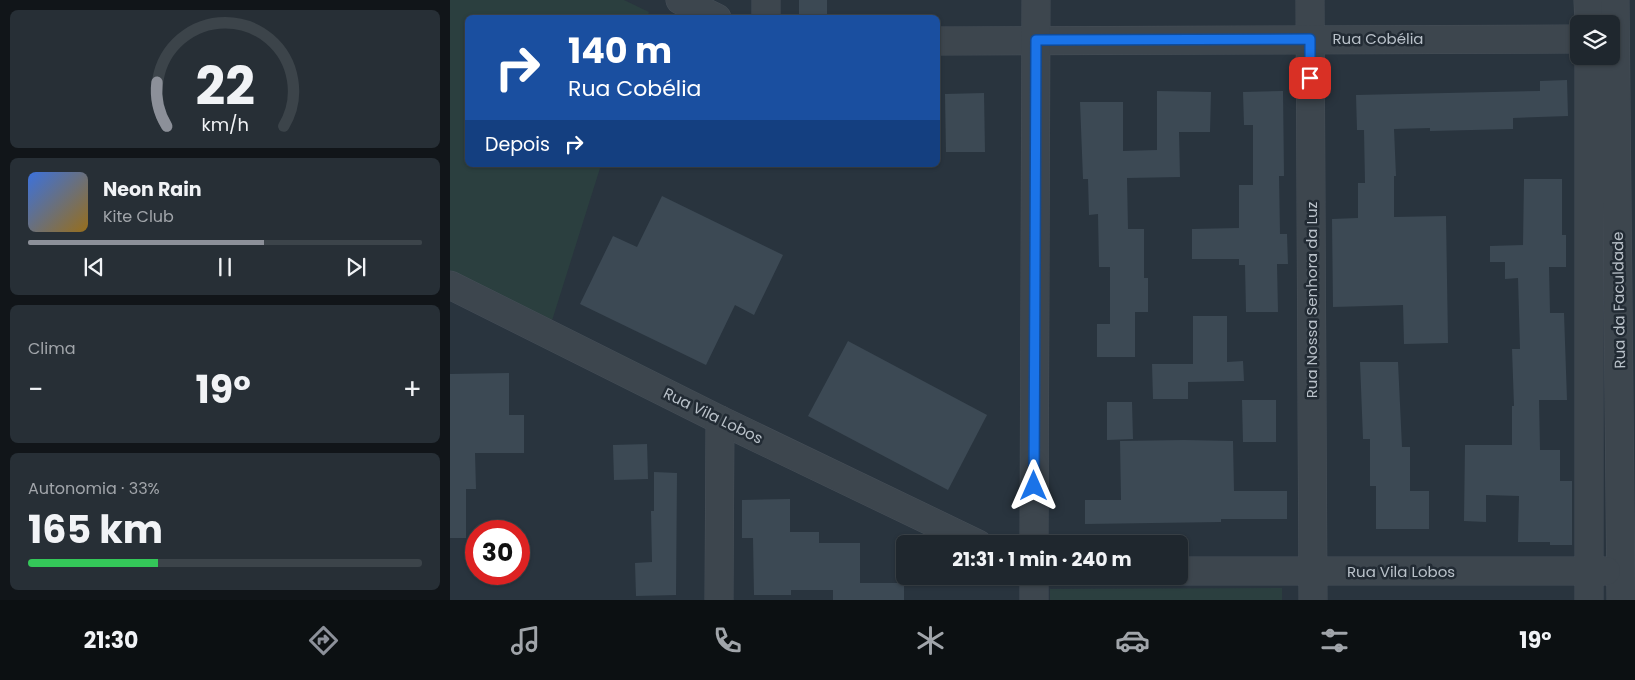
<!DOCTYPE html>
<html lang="pt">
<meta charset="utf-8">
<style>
:root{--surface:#1f272e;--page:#272f36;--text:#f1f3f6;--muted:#a1a5aa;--line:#3c444a;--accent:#8c9099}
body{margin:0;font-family:Poppins,sans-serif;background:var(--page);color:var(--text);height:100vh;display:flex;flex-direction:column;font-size:19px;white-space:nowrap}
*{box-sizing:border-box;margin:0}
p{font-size:16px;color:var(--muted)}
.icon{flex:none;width:28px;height:28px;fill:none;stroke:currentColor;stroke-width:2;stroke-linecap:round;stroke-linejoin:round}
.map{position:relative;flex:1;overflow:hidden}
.sheet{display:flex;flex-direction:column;gap:10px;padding:10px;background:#111519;width:450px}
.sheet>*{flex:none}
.banner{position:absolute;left:15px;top:15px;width:475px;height:152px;border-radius:8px;box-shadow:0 1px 4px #0004,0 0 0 1px var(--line);background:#1a4fa0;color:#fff;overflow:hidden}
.buttons{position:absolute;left:1120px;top:15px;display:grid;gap:10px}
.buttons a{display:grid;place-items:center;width:50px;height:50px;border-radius:8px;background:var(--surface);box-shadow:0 1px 4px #0004,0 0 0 1px var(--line);font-size:25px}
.speed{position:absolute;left:15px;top:520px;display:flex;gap:10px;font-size:25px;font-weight:700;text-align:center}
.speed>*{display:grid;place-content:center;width:65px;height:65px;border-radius:50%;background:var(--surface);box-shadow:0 1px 4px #0004,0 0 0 1px var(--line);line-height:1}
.speed .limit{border:8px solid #d22;background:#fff;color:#111}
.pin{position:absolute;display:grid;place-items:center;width:42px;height:42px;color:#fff;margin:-21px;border-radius:10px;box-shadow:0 2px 8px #0006}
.me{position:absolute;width:55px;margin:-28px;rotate:0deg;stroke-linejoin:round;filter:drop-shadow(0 0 4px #0008)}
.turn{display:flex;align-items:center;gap:18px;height:105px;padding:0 20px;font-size:22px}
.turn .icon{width:65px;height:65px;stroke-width:2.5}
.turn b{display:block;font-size:35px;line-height:42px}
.then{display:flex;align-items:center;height:48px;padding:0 20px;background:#0003;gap:10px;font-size:19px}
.big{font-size:38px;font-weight:700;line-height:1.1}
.sheet .tile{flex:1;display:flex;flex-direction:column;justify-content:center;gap:8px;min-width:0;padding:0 18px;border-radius:8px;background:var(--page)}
.sheet .dial{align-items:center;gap:0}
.dial svg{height:130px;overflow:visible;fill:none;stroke:var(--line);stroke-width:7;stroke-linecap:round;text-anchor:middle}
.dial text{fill:var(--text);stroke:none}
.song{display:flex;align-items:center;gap:15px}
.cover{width:60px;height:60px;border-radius:8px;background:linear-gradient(135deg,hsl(220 70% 55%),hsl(40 70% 35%))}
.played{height:5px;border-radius:2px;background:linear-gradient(90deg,var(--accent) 60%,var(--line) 60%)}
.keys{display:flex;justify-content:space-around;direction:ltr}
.heat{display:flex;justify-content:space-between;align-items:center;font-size:28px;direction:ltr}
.charge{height:8px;border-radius:4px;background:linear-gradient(90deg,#34c759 33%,var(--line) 0)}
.trip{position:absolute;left:446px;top:535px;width:292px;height:50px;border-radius:8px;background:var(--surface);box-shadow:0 1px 4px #0004,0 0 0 1px var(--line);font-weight:700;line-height:50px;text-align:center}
.menu{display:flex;height:80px;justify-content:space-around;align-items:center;background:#0c1012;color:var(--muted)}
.menu .icon{width:35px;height:35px}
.menu .current{color:var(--accent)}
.menu b{font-size:22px;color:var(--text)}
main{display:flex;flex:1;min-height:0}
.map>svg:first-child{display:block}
.green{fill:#2b3f3f}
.building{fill:#3c4954}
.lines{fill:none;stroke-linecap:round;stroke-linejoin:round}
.minor-casing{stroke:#464f58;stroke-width:29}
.minor{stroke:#3d464e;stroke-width:28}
.route-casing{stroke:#114b97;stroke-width:12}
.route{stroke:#1a73e8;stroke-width:9}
.labels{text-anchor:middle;stroke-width:5;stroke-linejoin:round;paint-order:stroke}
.street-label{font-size:15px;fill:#b9c1c9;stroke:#222b34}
</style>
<main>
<section class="sheet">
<div class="tile dial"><svg viewBox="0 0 100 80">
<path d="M14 69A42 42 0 1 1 86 69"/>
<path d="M14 69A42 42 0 0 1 8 42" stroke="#8c9099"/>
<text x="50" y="56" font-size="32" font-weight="700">22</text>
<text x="50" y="72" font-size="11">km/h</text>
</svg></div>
<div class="tile">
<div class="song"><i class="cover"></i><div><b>Neon Rain</b><p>Kite Club</p></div></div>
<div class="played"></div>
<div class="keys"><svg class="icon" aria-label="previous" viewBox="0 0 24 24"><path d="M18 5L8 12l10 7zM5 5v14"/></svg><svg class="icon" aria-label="pause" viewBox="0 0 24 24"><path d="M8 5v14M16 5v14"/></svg><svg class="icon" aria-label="next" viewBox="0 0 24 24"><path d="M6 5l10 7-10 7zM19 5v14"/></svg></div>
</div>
<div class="tile"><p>Clima</p>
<div class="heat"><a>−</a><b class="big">19°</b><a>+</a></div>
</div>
<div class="tile"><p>Autonomia · 33%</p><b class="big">165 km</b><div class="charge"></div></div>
</section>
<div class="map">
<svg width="1185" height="600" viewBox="0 0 1185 600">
<rect width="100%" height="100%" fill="#29343e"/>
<g class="green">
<polygon points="0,0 174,0 199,12 197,18 18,18 18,165 151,165 100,327 0,270"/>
<polygon points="832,588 832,600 600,600 600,589"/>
</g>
<g class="building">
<rect x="349" y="0" width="28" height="18"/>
<polygon points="1117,80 1118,116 1063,118 1063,129 980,131 980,128 944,129 946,176 944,176 944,217 996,216 998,343 954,344 953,305 883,307 882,219 908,218 908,183 915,183 914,130 907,130 906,95 1090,91 1090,81"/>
<polygon points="707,91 761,92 760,132 729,132 730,177 677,178 678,229 694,229 694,278 698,278 698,312 685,312 685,357 647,357 647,324 660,324 660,267 649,267 648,214 639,215 638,179 633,179 630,102 673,102 673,151 707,150"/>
<polygon points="833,91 834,176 829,176 830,234 837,234 838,264 827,264 828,312 796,312 795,265 789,265 789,259 742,259 742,229 789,228 789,185 803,185 803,125 794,125 793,92"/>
<polygon points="534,93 535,152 496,152 495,94"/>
<polygon points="1074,179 1112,179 1112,235 1116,235 1116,267 1099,267 1100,313 1114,313 1117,400 1089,400 1090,450 1110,450 1110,481 1122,481 1122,545 1100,545 1100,542 1068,542 1069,496 1036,495 1036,522 1014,521 1015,445 1062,445 1062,406 1064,406 1062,349 1070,349 1068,278 1055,279 1055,262 1040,262 1040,246 1073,245"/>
<polygon points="212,196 333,255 304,315 285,305 256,365 130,304 163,236 187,247"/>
<polygon points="743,316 777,316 777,362 793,361 794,381 738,382 738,399 703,399 702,364 743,364"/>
<polygon points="398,341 537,415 498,490 358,416"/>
<polygon points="910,362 948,362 952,447 960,447 960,491 979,491 979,529 926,529 926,486 920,486 920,439 913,439"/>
<polygon points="59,373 59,415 74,415 74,453 25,453 26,489 16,489 16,538 0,538 0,374"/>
<polygon points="792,400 826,400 826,442 793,442"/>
<polygon points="657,402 682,402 683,439 657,440"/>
<polygon points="734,440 783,441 784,491 837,491 837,519 771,519 771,522 635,524 635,500 671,500 670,441"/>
<polygon points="197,444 198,479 164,480 163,445"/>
<polygon points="204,472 227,473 226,595 186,596 185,563 202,562 201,511 204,511"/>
<polygon points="340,499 340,532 369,532 369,543 410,543 410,583 454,583 454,600 383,600 383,590 341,590 341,595 304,595 303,538 292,538 292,500"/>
</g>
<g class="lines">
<defs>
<g id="minor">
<polyline points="230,0 267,18"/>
<polyline points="316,0 316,18"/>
<polyline points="860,0 863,600"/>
<polyline points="1138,0 1139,24"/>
<polyline points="1165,0 1171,600"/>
<polyline points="488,41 1129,39"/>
<polyline points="1139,56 1139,600"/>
<polyline points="0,285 270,420 528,544"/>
<polyline points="584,544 586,0"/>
<polyline points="730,571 1156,571"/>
<polyline points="584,576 584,600"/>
<polyline points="269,600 270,420"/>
</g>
</defs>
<use href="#minor" class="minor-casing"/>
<use href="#minor" class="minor"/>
</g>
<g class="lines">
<defs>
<polyline id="route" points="584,486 586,40 860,39 860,78"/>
</defs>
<use href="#route" class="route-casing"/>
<use href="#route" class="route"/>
</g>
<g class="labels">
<g class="street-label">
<text x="928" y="44">Rua Cobélia</text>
<text transform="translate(862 300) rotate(-90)" y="5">Rua Nossa Senhora da Luz</text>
<text transform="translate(1169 300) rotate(-91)" y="5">Rua da Faculdade</text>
<text transform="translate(263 416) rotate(26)" y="5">Rua Vila Lobos</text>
<text x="951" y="577">Rua Vila Lobos</text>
</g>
</g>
</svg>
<div class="buttons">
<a><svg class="icon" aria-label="layers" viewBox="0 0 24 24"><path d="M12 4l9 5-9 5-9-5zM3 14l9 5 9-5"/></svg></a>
</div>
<div class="speed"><div class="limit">30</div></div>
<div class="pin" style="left:860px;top:78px;background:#d93025"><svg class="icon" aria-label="arrive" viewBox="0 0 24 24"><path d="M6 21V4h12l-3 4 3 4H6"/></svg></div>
<svg class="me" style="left:584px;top:486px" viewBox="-20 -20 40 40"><path d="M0-17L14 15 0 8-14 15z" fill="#1a73e8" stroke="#fff" stroke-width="4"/></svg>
<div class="trip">21:31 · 1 min · 240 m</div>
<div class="banner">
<div class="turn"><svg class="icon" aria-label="right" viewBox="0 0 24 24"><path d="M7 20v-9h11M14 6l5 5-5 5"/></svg><div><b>140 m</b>Rua Cobélia</div></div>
<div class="then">Depois<svg class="icon" aria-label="right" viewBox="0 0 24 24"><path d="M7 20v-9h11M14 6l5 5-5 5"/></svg></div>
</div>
</div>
</main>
<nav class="menu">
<b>21:30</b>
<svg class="icon current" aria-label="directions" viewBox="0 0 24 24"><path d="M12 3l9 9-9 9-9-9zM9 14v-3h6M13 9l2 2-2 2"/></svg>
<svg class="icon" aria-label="music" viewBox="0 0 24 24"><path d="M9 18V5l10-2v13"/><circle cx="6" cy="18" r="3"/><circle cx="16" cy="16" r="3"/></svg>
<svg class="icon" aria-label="phone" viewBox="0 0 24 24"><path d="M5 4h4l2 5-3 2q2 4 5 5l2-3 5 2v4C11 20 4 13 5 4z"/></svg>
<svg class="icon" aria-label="climate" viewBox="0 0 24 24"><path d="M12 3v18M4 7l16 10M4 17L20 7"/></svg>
<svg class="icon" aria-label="car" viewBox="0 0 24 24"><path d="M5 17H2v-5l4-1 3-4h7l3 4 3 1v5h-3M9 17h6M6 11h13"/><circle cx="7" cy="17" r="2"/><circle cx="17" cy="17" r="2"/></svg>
<svg class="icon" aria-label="filters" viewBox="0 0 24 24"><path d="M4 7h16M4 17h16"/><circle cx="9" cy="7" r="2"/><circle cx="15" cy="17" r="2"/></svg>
<b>19°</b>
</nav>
